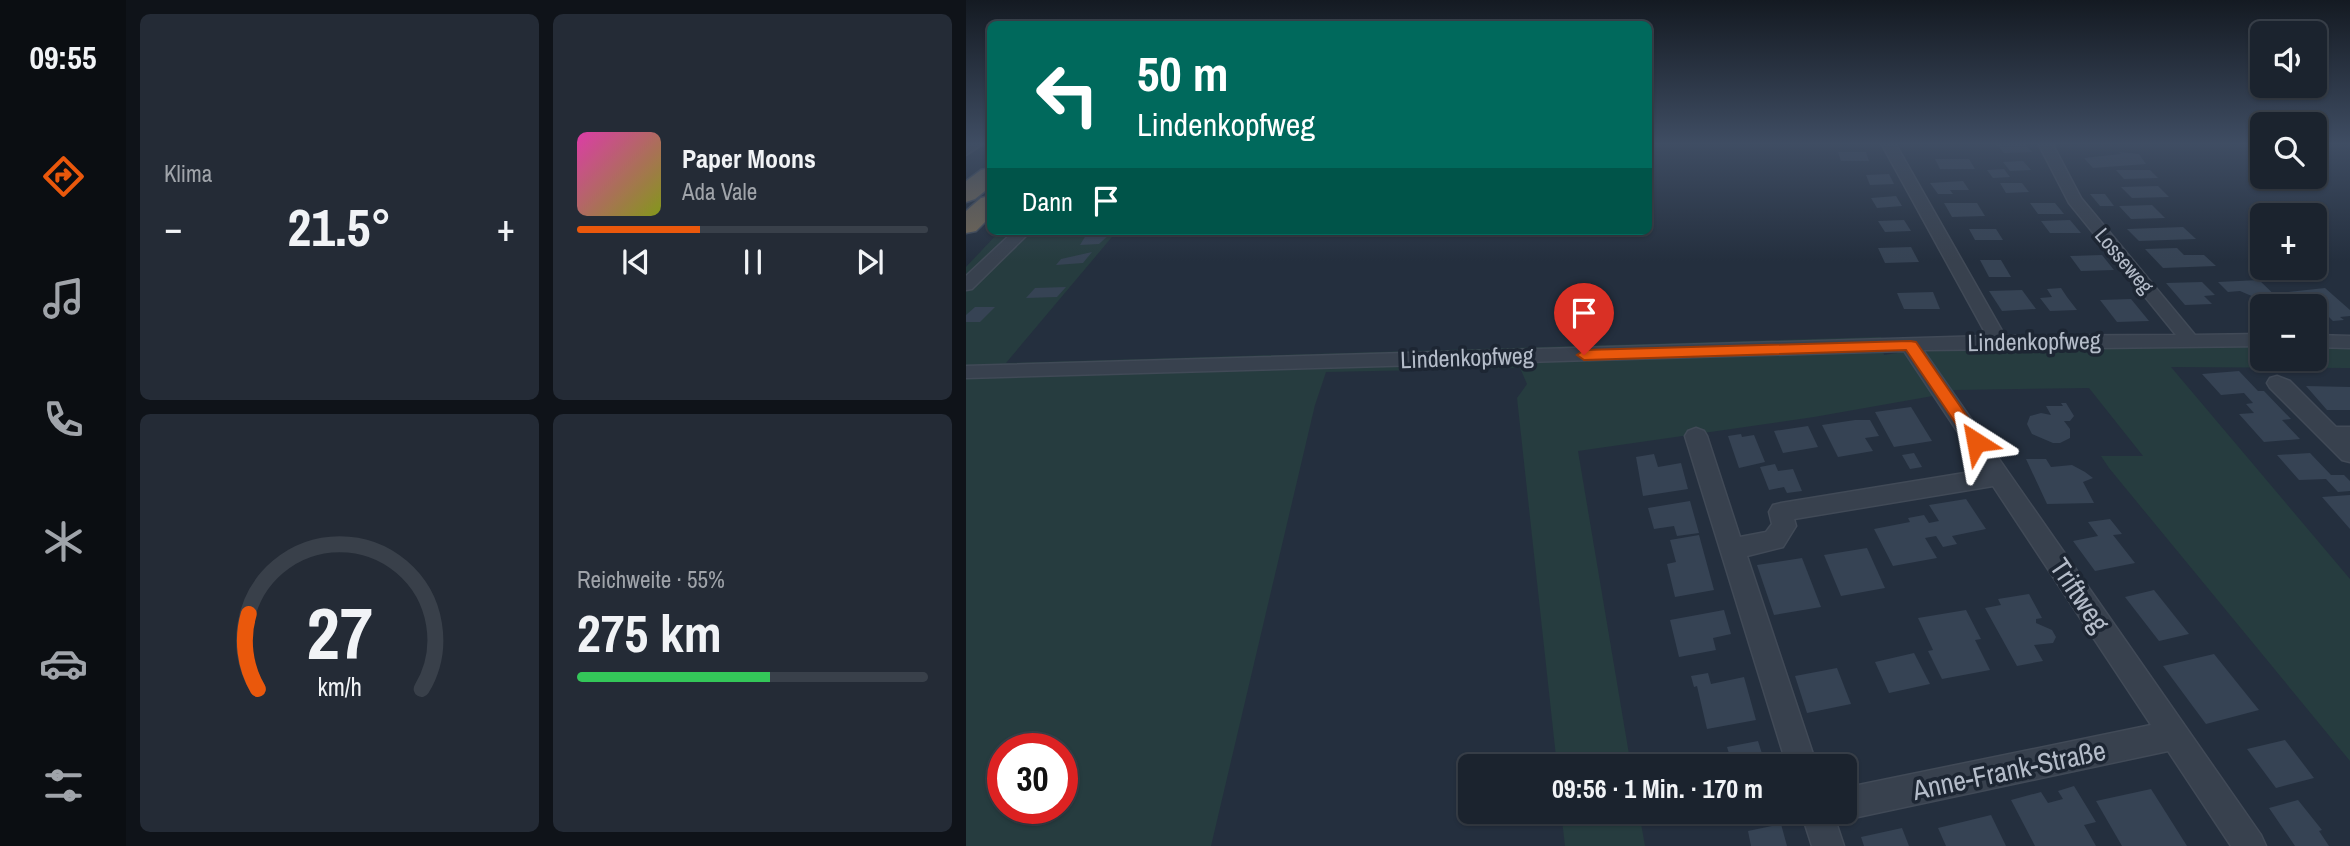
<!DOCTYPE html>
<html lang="de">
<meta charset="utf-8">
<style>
:root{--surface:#1b232e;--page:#242b36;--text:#f1f3f6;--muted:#a0a4aa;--line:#39404a;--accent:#ea580c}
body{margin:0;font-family:"Archivo Narrow",sans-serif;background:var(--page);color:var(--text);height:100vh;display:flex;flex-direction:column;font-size:26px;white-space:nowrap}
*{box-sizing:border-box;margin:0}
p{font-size:23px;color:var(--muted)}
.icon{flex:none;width:38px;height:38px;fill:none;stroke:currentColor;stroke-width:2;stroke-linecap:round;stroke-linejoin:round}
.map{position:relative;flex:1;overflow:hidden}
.side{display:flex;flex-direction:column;gap:14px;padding:14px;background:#0f1319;width:840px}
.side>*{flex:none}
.hud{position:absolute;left:21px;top:21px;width:665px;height:214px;border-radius:10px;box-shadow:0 2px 5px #0004,0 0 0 2px var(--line);background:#00695c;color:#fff;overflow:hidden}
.tools{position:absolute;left:1284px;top:21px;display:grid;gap:14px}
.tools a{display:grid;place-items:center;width:77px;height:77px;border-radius:10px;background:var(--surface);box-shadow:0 2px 5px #0004,0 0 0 2px var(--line);font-size:35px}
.speed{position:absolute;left:21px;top:733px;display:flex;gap:14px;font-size:35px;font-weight:700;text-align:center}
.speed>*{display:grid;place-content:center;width:91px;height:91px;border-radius:50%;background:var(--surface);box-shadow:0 2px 5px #0004,0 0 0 2px var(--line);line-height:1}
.speed .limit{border:10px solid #d22;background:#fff;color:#111}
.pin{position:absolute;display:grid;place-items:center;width:60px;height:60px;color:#fff;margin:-72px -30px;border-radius:50% 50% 50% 0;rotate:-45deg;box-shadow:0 0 7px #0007}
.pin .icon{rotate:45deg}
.me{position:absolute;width:77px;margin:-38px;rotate:326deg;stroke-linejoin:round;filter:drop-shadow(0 0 5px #0008)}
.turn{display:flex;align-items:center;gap:24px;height:147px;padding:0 35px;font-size:32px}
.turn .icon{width:91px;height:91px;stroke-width:2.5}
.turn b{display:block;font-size:49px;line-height:60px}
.then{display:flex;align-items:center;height:66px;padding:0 35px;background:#0003;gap:14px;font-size:26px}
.big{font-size:52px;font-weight:800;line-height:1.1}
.side .tile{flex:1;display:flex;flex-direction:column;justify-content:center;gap:10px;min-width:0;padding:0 24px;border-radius:10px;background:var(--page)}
.side .dial{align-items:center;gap:0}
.dial svg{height:182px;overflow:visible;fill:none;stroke:var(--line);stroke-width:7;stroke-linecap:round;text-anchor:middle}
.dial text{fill:var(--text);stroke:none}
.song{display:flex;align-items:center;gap:21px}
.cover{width:84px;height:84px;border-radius:10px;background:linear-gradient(135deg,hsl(320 70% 55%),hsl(70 70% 35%))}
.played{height:7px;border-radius:4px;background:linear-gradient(90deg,var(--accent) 35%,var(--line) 35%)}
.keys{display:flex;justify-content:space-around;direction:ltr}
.heat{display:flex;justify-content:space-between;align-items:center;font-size:38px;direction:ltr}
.charge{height:10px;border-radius:5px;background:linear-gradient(90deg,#34c759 55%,var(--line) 0)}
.side .tiles{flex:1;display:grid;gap:14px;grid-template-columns:repeat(2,1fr)}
.trip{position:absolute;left:492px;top:754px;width:399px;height:70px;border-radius:10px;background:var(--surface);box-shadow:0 2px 5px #0004,0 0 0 2px var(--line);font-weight:800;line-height:70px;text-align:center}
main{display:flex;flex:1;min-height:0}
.menu{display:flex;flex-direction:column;width:126px;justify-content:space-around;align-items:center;background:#0b0e12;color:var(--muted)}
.menu .icon{width:49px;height:49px}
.menu .active{color:var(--accent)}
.menu b{font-size:32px;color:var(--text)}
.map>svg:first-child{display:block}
.green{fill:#263c3f;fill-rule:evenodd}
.building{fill:#364354}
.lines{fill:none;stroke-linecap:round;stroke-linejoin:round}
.street-casing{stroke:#414a57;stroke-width:3}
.highway-casing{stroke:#434c59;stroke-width:3}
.street{fill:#38414e;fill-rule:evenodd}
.highway{fill:#746855;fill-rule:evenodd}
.route{fill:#ea580c;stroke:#983908;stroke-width:2}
.labels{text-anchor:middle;stroke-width:7;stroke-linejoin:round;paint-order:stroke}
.far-street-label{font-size:21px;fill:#b4bcc9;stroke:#1d2633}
.street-label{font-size:24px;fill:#b4bcc9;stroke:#1d2633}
.near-street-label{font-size:28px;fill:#b4bcc9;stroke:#1d2633}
</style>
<main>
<nav class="menu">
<b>09:55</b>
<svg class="icon active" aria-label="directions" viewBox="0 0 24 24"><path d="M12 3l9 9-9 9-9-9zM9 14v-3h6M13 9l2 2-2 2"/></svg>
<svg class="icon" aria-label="music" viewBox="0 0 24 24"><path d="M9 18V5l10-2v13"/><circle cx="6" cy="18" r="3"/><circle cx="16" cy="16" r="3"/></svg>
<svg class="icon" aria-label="phone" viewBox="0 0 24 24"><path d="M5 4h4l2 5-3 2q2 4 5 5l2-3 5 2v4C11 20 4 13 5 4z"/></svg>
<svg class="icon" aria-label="climate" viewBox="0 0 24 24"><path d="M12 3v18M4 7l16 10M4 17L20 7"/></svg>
<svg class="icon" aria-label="car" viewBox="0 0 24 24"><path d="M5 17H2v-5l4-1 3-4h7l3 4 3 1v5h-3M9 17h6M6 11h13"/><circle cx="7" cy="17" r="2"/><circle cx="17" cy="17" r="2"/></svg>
<svg class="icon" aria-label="filters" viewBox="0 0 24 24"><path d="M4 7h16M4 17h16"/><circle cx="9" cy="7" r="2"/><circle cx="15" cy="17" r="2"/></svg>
</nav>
<section class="side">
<div class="tiles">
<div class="tile"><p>Klima</p>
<div class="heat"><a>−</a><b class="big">21.5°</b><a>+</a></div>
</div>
<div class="tile">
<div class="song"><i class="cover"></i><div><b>Paper Moons</b><p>Ada Vale</p></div></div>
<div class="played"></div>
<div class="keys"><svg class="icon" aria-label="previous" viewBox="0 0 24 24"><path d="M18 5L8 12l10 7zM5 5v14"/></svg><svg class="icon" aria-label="pause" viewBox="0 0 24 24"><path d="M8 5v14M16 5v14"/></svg><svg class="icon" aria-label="next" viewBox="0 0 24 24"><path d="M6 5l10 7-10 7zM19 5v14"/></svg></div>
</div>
<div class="tile dial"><svg viewBox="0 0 100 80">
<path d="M14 69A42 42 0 1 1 86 69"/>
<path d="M14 69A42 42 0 0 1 10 36" stroke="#ea580c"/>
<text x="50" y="56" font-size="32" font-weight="700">27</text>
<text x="50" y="72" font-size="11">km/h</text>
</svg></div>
<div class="tile"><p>Reichweite · 55%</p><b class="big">275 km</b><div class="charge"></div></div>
</div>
</section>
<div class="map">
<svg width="1384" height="846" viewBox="0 0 1384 846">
<rect width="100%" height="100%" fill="#242f3e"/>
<g class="green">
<path d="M151,231L40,363L915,337L918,355L956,349L1297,346V359H1349V346L1384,347V368L1205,367L1384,579V761L1143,468L1135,456H1177L1123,388L989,390L978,394L848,417L612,451L665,766H591L551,398L561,384L554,368L360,372L349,405L245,846H0V267L33,232ZM37,749H96V808H37Z"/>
<polygon points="595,812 673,812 679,846 599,846"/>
</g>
<g class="building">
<polygon points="1058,143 1066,152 1038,153 1030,144"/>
<polygon points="872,152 900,152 903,161 875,161"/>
<polygon points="1153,152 1173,154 1180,164 1127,168 1118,158 1155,154"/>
<polygon points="969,159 1003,159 1009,169 974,169"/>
<polygon points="1057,161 1065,170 1044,171 1037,162"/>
<polygon points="1038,169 1044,177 1027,178 1021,170"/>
<polygon points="1150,170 1184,170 1192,178 1158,179"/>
<polygon points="923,174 928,184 904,185 900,175"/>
<polygon points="997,181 1003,190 984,190 987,194 972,194 964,183"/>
<polygon points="1034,183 1056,183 1063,192 1040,193"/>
<polygon points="1192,186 1203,197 1166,198 1155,187"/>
<polygon points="1124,194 1139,194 1148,206 1134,206"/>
<polygon points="930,196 936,206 911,208 905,198"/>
<polygon points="978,203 1011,203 1019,216 986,217"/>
<polygon points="1064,203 1089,203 1098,214 1072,214"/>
<polygon points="1186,205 1199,218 1165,219 1153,206"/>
<polygon points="938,220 945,231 919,232 912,221"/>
<polygon points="1104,220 1115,233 1084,233 1075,221"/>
<polygon points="1217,227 1230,239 1173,241 1161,229"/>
<polygon points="1003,229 1030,229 1037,240 1009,240"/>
<polygon points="145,233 133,244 114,245 120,235"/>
<polygon points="945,247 953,262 919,263 912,248"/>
<polygon points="1211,248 1218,255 1238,255 1250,266 1197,268 1179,249"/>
<polygon points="126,252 117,263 90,265 95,259"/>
<polygon points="1136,255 1148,270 1115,271 1104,256"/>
<polygon points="1014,260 1035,260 1045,277 1023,277"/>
<polygon points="1293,280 1320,306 1297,306 1288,297 1274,291 1262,292 1252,282"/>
<polygon points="1236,282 1249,295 1238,296 1246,304 1219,305 1200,283"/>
<polygon points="100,287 91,297 60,298 69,288"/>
<polygon points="1095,288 1101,297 1111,310 1084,311 1074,298 1086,297 1081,289"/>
<polygon points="1359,288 1384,310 1384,316 1374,317 1378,320 1367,321 1362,316 1349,317 1349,306 1337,306 1322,292"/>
<polygon points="1056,290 1070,309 1036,311 1023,291"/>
<polygon points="967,292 974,309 938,309 931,293"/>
<polygon points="1165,299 1183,321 1151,322 1134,300"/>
<polygon points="9,307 29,307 14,322 0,322 0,315"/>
<polygon points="1273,371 1292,391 1298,391 1325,419 1316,420 1334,439 1298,442 1273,414 1288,413 1280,404 1287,403 1278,393 1255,395 1236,374"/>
<polygon points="1340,386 1384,387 1384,410 1361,410"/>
<polygon points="1095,403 1100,403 1108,416 1104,421 1098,421 1104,429 1104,438 1094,443 1087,443 1066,434 1061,424 1064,416 1075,413 1085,415 1080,406 1097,406"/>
<polygon points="945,407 966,441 928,447 909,412"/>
<polygon points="889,420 904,420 913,436 899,438 907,451 872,457 856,425"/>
<polygon points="842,426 852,447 817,453 808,431"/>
<polygon points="775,434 776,437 788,435 799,462 773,468 762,436"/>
<polygon points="948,453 956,467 944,469 936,455"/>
<polygon points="1344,453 1365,475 1378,475 1384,481 1384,491 1372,492 1360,479 1333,480 1311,455"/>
<polygon points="688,454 692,467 715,463 722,489 677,496 670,457"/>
<polygon points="1060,459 1080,459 1085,467 1106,465 1119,472 1127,478 1117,482 1128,503 1081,504"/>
<polygon points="809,464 812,471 827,469 836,491 821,493 818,487 803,490 794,467"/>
<polygon points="1384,495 1384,529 1356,497"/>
<polygon points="1000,499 1020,529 986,536 991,544 977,547 970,536 959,538 971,558 927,566 908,529 944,522 942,518 958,515 963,523 973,521 963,505"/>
<polygon points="724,501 733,533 711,536 708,526 688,529 682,508"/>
<polygon points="1144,519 1156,534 1147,535 1169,563 1129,571 1107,541 1132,536 1122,522"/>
<polygon points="733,535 748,590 709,597 701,564 710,562 704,540"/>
<polygon points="901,548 919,588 875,596 858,555"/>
<polygon points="836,558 855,607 808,615 791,565"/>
<polygon points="1188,590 1223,634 1193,641 1159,597"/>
<polygon points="1063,594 1076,618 1070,619 1070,623 1086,630 1090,637 1087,643 1068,645 1077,661 1051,666 1019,608 1035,605 1032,599"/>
<polygon points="758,610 765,634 747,638 750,650 713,657 704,620"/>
<polygon points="1000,610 1015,639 1009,640 1024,670 976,679 962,651 967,650 952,618"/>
<polygon points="948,653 964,684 923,693 909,662"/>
<polygon points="1248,654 1293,710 1240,724 1197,666"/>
<polygon points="871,668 885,704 841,713 829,676"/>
<polygon points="742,673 745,684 778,677 790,720 741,729 731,686 728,687 725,676"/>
<polygon points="1319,740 1348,778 1310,788 1281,749"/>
<polygon points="792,741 798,760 801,759 803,766 767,766 761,747"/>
<polygon points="1108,786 1130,822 1118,825 1130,846 1069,846 1045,800 1075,792 1082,803 1097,799 1092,791"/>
<polygon points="1185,789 1221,846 1156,846 1130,801"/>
<polygon points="1332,800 1356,830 1353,831 1363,846 1329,846 1303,808"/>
<polygon points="1025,815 1040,846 980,846 972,828"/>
<polygon points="815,824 821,846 785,846 782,831"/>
<polygon points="936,828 943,846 898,846 895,837"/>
</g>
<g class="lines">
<defs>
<g id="street">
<polygon points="2,143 18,143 0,155"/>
<polygon points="915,143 929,143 1039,336 1210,335 1103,203 1072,143 1086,143 1115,198 1229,335 1297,334 1297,346 957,350 1295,835 1300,846 1265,846 1202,751 878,820 868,816 878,846 846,846 835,812 878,812 878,788 1185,725 1027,486 828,519 830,526 817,547 781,556 851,766 821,766 719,436 722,431 730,428 738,431 741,436 774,537 800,532 806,524 803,512 807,505 815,503 1017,470 938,351 0,378 0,366 1021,336"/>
<polygon points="48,231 65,231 6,289 0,290 0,276"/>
<polygon points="1349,335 1384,336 1384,348 1349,347"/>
<polygon points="1311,376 1324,381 1370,427 1384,427 1384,462 1376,460 1304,388 1301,383 1304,378"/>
</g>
<g id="highway">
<polygon points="24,168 24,187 9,199 0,202 0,181 15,170"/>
<polygon points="24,196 24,217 10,231 0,233 0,211 15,198"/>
</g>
</defs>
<use href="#street" class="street-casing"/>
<use href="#highway" class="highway-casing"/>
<use href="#street" class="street"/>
<use href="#highway" class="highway"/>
</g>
<linearGradient id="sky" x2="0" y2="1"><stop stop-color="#141a22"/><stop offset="0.55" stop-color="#3f4d63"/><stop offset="1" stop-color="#3f4d63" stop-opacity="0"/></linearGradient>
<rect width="1384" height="261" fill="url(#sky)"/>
<polygon class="route" points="944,341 950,342 1016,438 1019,442 1016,446 1005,446 940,350 618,360 611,355 618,350"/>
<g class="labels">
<g class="far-street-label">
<text transform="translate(1158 261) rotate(50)" y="7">Losseweg</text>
</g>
<g class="street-label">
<text transform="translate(1068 342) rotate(-1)" y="8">Lindenkopfweg</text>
<text transform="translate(501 358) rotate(-2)" y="8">Lindenkopfweg</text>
</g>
<g class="near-street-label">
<text transform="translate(1114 595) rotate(56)" y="10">Triftweg</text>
<text transform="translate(1043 770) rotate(-12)" y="10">Anne-Frank-Straße</text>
</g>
</g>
</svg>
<div class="tools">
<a><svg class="icon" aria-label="sound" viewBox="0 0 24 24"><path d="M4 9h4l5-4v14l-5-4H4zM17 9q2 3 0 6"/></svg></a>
<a><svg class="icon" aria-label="search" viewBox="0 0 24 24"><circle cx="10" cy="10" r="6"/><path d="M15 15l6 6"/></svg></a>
<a>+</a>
<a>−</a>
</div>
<div class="speed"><div class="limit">30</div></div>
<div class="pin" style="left:618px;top:355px;background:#d93025"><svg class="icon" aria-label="arrive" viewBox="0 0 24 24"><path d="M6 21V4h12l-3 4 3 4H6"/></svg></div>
<svg class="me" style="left:1010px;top:442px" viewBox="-20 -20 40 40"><path d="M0-17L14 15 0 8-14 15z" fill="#ea580c" stroke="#fff" stroke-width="4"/></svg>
<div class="trip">09:56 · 1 Min. · 170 m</div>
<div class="hud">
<div class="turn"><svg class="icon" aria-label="left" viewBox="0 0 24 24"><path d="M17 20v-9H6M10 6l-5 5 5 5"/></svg><div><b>50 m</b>Lindenkopfweg</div></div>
<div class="then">Dann<svg class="icon" aria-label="arrive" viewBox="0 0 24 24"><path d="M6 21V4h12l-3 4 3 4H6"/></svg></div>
</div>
</div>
</main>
